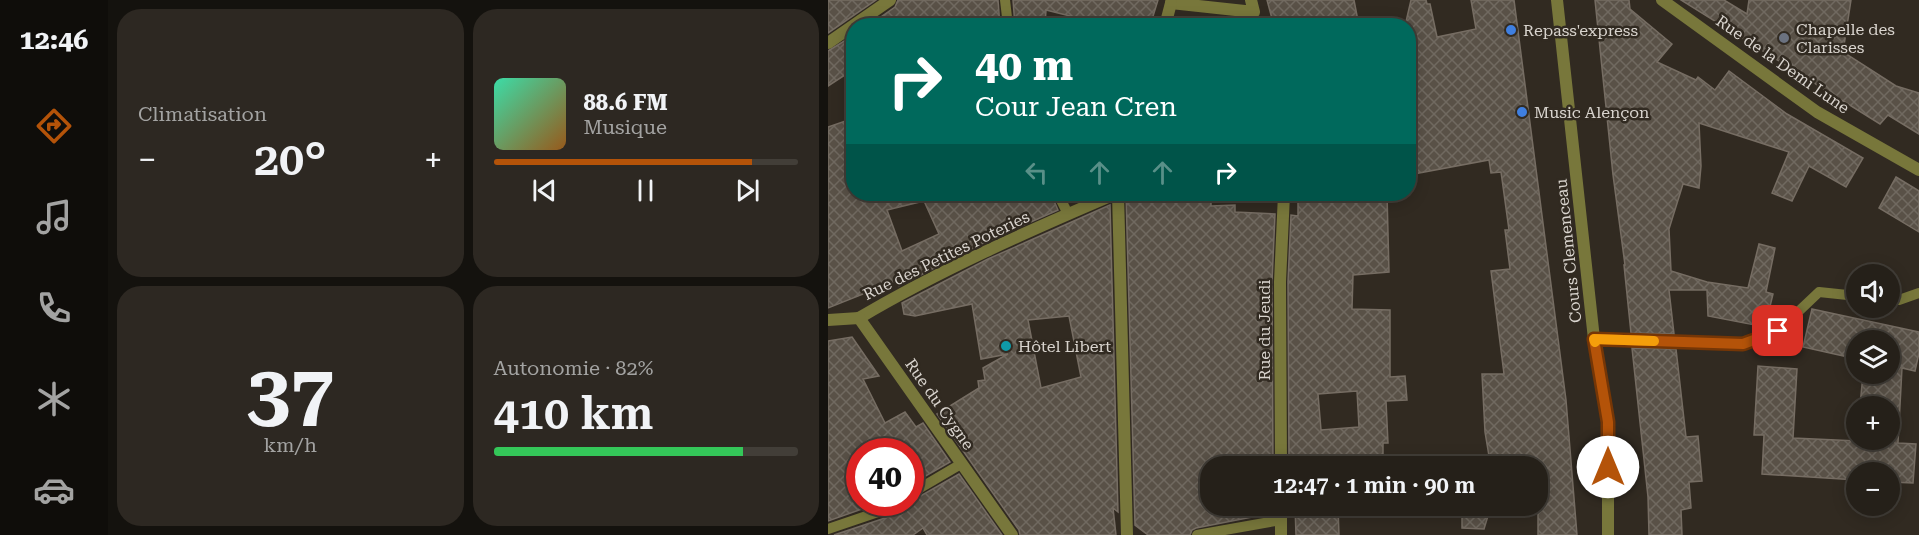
<!DOCTYPE html>
<html lang="fr">
<meta charset="utf-8">
<style>
:root{--surface:#252019;--page:#2d2822;--text:#f1f3f6;--muted:#a3a3a2;--line:#423e38;--accent:#b45309}
body{margin:0;font-family:"Roboto Serif",serif;background:var(--page);color:var(--text);height:100vh;display:flex;flex-direction:column;font-size:22px;white-space:nowrap}
*{box-sizing:border-box;margin:0}
p{font-size:20px;color:var(--muted)}
.icon{flex:none;width:33px;height:33px;fill:none;stroke:currentColor;stroke-width:2;stroke-linecap:round;stroke-linejoin:round}
.map{position:relative;flex:1;overflow:hidden}
.drawer{display:flex;flex-direction:column;gap:9px;padding:9px;background:#14120e;width:720px}
.drawer>*{flex:none}
.guide{position:absolute;left:18px;top:18px;width:570px;height:183px;border-radius:24px;box-shadow:0 3px 15px #0003,0 0 0 2px var(--line);background:#00695c;color:#fff;overflow:hidden}
.tools{position:absolute;left:1018px;top:264px;display:grid;gap:12px}
.tools a{display:grid;place-items:center;width:54px;height:54px;border-radius:50%;background:var(--surface);box-shadow:0 3px 15px #0003,0 0 0 2px var(--line);font-size:30px}
.speed{position:absolute;left:18px;top:438px;display:flex;gap:12px;font-size:30px;font-weight:700;text-align:center}
.speed>*{display:grid;place-content:center;width:78px;height:78px;border-radius:50%;background:var(--surface);box-shadow:0 3px 15px #0003,0 0 0 2px var(--line);line-height:1}
.speed .limit{border:9px solid #d22;background:#fff;color:#111}
.pin{position:absolute;display:grid;place-items:center;width:51px;height:51px;color:#fff;margin:-26px;border-radius:12px;box-shadow:0 3px 9px #0006}
.me{position:absolute;width:66px;margin:-33px;rotate:0deg;stroke-linejoin:round;filter:drop-shadow(0 0 4px #0008)}
.turn{display:flex;align-items:center;gap:21px;height:126px;padding:0 30px;font-size:27px}
.turn .icon{width:78px;height:78px;stroke-width:2.5}
.turn b{display:block;font-size:42px;line-height:51px}
.lanes{display:flex;align-items:center;height:57px;padding:0 30px;background:#0003;justify-content:center;gap:30px;direction:ltr}
.lanes .off{opacity:.35}
.big{font-size:45px;font-weight:600;line-height:1.1}
.drawer .tile{flex:1;display:flex;flex-direction:column;justify-content:center;gap:9px;min-width:0;padding:0 21px;border-radius:24px;background:var(--page)}
.drawer .dial{align-items:center;gap:0}
.dial b{font-size:78px;line-height:1}
.song{display:flex;align-items:center;gap:18px}
.cover{width:72px;height:72px;border-radius:9px;background:linear-gradient(135deg,hsl(160 70% 55%),hsl(30 70% 35%))}
.played{height:6px;border-radius:3px;background:linear-gradient(90deg,var(--accent) 85%,var(--line) 85%)}
.keys{display:flex;justify-content:space-around;direction:ltr}
.heat{display:flex;justify-content:space-between;align-items:center;font-size:33px;direction:ltr}
.charge{height:9px;border-radius:4px;background:linear-gradient(90deg,#34c759 82%,var(--line) 0)}
.drawer .tiles{flex:1;display:grid;gap:9px;grid-template-columns:repeat(2,1fr)}
.trip{position:absolute;left:372px;top:456px;width:348px;height:60px;border-radius:24px;background:var(--surface);box-shadow:0 3px 15px #0003,0 0 0 2px var(--line);font-weight:600;line-height:60px;text-align:center}
main{display:flex;flex:1;min-height:0}
.menu{display:flex;flex-direction:column;width:108px;justify-content:space-around;align-items:center;background:#0f0d0a;color:var(--muted)}
.menu .icon{width:42px;height:42px}
.menu .selected{color:var(--accent)}
.menu b{font-size:27px;color:var(--text)}
.map>svg:first-child{display:block}
.building{fill:url(#building-cross-hatch);stroke:#766d63;stroke-width:1.5;fill-rule:evenodd}
.lines{fill:none;stroke-linecap:round;stroke-linejoin:round}
.service{stroke:#78773b;stroke-width:10}
.minor{stroke:#78773b;stroke-width:12}
.tertiary{stroke:#78773b;stroke-width:12}
.route-casing{stroke:#753606;stroke-width:15}
.route{stroke:#b45309;stroke-width:10}
.slow{stroke:#f59e0b;stroke-width:10}
.shop-dot{fill:#3f7fe0;stroke:#312a21;stroke-width:2}
.worship-dot{fill:#6b7280;stroke:#312a21;stroke-width:2}
.culture-dot{fill:#0f9aa8;stroke:#312a21;stroke-width:2}
.labels{text-anchor:middle;stroke-width:5;stroke-linejoin:round;paint-order:stroke}
.poi-label{font-size:16px;fill:#d9d4ce;stroke:#312a21;text-anchor:start}
.street-label{font-size:16px;fill:#d9d4ce;stroke:#312a21}
</style>
<main>
<nav class="menu">
<b>12:46</b>
<svg class="icon selected" aria-label="directions" viewBox="0 0 24 24"><path d="M12 3l9 9-9 9-9-9zM9 14v-3h6M13 9l2 2-2 2"/></svg>
<svg class="icon" aria-label="music" viewBox="0 0 24 24"><path d="M9 18V5l10-2v13"/><circle cx="6" cy="18" r="3"/><circle cx="16" cy="16" r="3"/></svg>
<svg class="icon" aria-label="phone" viewBox="0 0 24 24"><path d="M5 4h4l2 5-3 2q2 4 5 5l2-3 5 2v4C11 20 4 13 5 4z"/></svg>
<svg class="icon" aria-label="climate" viewBox="0 0 24 24"><path d="M12 3v18M4 7l16 10M4 17L20 7"/></svg>
<svg class="icon" aria-label="car" viewBox="0 0 24 24"><path d="M5 17H2v-5l4-1 3-4h7l3 4 3 1v5h-3M9 17h6M6 11h13"/><circle cx="7" cy="17" r="2"/><circle cx="17" cy="17" r="2"/></svg>
</nav>
<section class="drawer">
<div class="tiles">
<div class="tile"><p>Climatisation</p>
<div class="heat"><a>−</a><b class="big">20°</b><a>+</a></div>
</div>
<div class="tile">
<div class="song"><i class="cover"></i><div><b>88.6 FM</b><p>Musique</p></div></div>
<div class="played"></div>
<div class="keys"><svg class="icon" aria-label="previous" viewBox="0 0 24 24"><path d="M18 5L8 12l10 7zM5 5v14"/></svg><svg class="icon" aria-label="pause" viewBox="0 0 24 24"><path d="M8 5v14M16 5v14"/></svg><svg class="icon" aria-label="next" viewBox="0 0 24 24"><path d="M6 5l10 7-10 7zM19 5v14"/></svg></div>
</div>
<div class="tile dial"><b>37</b><p>km/h</p></div>
<div class="tile"><p>Autonomie · 82%</p><b class="big">410 km</b><div class="charge"></div></div>
</div>
</section>
<div class="map">
<svg width="1091" height="535" viewBox="0 0 1091 535">
<defs>
<pattern id="building-cross-hatch" width="8" height="8" patternUnits="userSpaceOnUse" patternTransform="scale(1.5)"><rect width="8" height="8" fill="#595147"/><path d="M0 0l8 8M0 8l8-8" fill="none" stroke="#706960"/></pattern>
</defs>
<rect width="100%" height="100%" fill="#312a21"/>
<g class="building">
<polygon points="0,0 48,0 0,33"/>
<polygon points="70,0 170,0 172,26 40,26 67,7"/>
<polygon points="185,0 330,0 322,26 282,26 218,10 217,26 187,26"/>
<polygon points="439,0 526,0 531,26 446,26"/>
<polygon points="583,0 598,0 599,4 602,4 609,37 648,29 643,0 686,0 738,400 749,535 710,535 710,466 702,466 701,461 679,463 679,460 662,462 657,432 654,374 676,374 663,271 682,269 677,230 681,230 673,172 663,173 661,160 580,175 580,26 577,26"/>
<polygon points="767,0 801,0 802,9 844,44 829,62 868,80 870,77 887,90 901,71 959,114 1035,158 1018,187 981,166 964,201 944,193 961,152 871,123 873,166 871,188 855,184 841,229 843,271 879,282 920,288 931,244 947,248 938,292 945,294 937,327 880,316 879,290 841,290 846,334 803,333 796,265 797,265 785,175"/>
<polygon points="853,0 896,0 919,14 921,0 1023,0 1015,52 1068,86 1091,93 1091,134 1060,115 1052,124"/>
<polygon points="26,35 26,69 0,86 0,51"/>
<path d="M26,118V194H223L230,210L153,244L71,286L70,280L0,308V127ZM96,201L111,234L74,251L59,210Z"/>
<polygon points="1068,177 1091,191 1091,232 1051,208"/>
<polygon points="298,194 383,194 383,206 407,205 407,212 447,214 444,282 445,466 382,466 382,506 430,506 430,516 368,528 364,530 362,535 320,535 307,525"/>
<path d="M470,194H559L561,272L525,275L524,309L562,310V377L577,376L579,400L558,401L560,443H555V455H542V466H467V464L465,466H461L460,282L463,215L470,216ZM529,391L531,427L493,430L490,394Z"/>
<path d="M282,205L290,512L285,508L288,535H192L191,530L109,414L151,388L150,381L157,380L155,368L180,354L153,359L144,304L87,316L76,314L74,303L160,259ZM241,316L253,377L213,388L200,320Z"/>
<polygon points="984,309 1091,332 1091,353 1087,371 1074,368 1070,443 1088,444 1085,483 1062,482 1062,472 1029,472 1029,480 934,474 936,435 926,435 930,366 969,369 965,438 1030,441 1030,440 1062,440 1062,406 1032,406 1035,374 1062,374 1062,340 1029,340 1029,359 975,347"/>
<polygon points="24,337 51,376 35,379 57,423 77,412 88,427 95,423 122,462 82,485 82,452 32,452 32,502 54,502 0,521 0,341"/>
<polygon points="804,348 848,349 858,437 870,436 874,481 861,482 863,508 853,510 854,535 821,535 820,497"/>
<polygon points="131,474 174,535 99,535 95,528 85,535 6,535 60,517 73,508 76,502 82,502"/>
<polygon points="467,506 510,506 511,535 468,535"/>
<polygon points="634,506 663,506 656,529 634,528"/>
</g>
<g class="lines">
<g class="service">
<polyline points="177,0 180,26"/>
<polyline points="230,194 240,214"/>
<polyline points="1062,299 1071,300 1091,293"/>
<polyline points="766,339 915,344 950,331 991,292 1029,296"/>
<polyline points="82,494 133,464"/>
<polyline points="0,529 56,510 69,502"/>
<polyline points="369,535 453,520"/>
</g>
<g class="minor">
<polyline points="344,0 343,3 426,12 423,0"/>
<polyline points="834,0 989,112 1091,170"/>
<polyline points="337,26 343,3"/>
<polyline points="0,43 62,0"/>
<polyline points="290,194 299,535"/>
<path d="M31,318C112,270 200,231 287,194"/>
<polyline points="0,320 31,318 184,535"/>
<polyline points="453,466 452,282 456,194"/>
<polyline points="453,506 453,535"/>
</g>
<polyline class="tertiary" points="729,0 766,339 780,422 780,535"/>
</g>
<g class="lines">
<defs>
<polyline id="route" points="780,467 780,422 766,339 915,344 950,331"/>
</defs>
<use href="#route" class="route-casing"/>
<use href="#route" class="route"/>
<polyline class="slow" points="767,342 766,339 826,341"/>
</g>
<g class="shop-dot">
<circle cx="683" cy="30" r="6"/>
<circle cx="694" cy="112" r="6"/>
</g>
<circle class="worship-dot" cx="956" cy="38" r="6"/>
<circle class="culture-dot" cx="178" cy="346" r="6"/>
<g class="labels">
<g class="poi-label">
<text x="968" y="35">Chapelle des<tspan x="968" dy="18">Clarisses</tspan></text>
<text x="695" y="36">Repass'express</text>
<text x="706" y="118">Music Alençon</text>
<text x="190" y="352">Hôtel Libert</text>
</g>
<g class="street-label">
<text transform="translate(955 64) rotate(35)" y="6">Rue de la Demi Lune</text>
<text transform="translate(740 251) rotate(-96)" y="6">Cours Clemenceau</text>
<text transform="translate(118 255) rotate(-26)" y="6">Rue des Petites Poteries</text>
<text transform="translate(436 330) rotate(-90)" y="6">Rue du Jeudi</text>
<text transform="translate(112 404) rotate(55)" y="6">Rue du Cygne</text>
</g>
</g>
</svg>
<div class="tools">
<a><svg class="icon" aria-label="sound" viewBox="0 0 24 24"><path d="M4 9h4l5-4v14l-5-4H4zM17 9q2 3 0 6"/></svg></a>
<a><svg class="icon" aria-label="layers" viewBox="0 0 24 24"><path d="M12 4l9 5-9 5-9-5zM3 14l9 5 9-5"/></svg></a>
<a>+</a>
<a>−</a>
</div>
<div class="speed"><div class="limit">40</div></div>
<div class="pin" style="left:950px;top:331px;background:#d93025"><svg class="icon" aria-label="arrive" viewBox="0 0 24 24"><path d="M6 21V4h12l-3 4 3 4H6"/></svg></div>
<svg class="me" style="left:780px;top:467px" viewBox="-20 -20 40 40"><circle r="19" fill="#fff"/><path d="M0-13L10 11 0 6-10 11z" fill="#b45309"/></svg>
<div class="trip">12:47 · 1 min · 90 m</div>
<div class="guide">
<div class="turn"><svg class="icon" aria-label="right" viewBox="0 0 24 24"><path d="M7 20v-9h11M14 6l5 5-5 5"/></svg><div><b>40 m</b>Cour Jean Cren</div></div>
<div class="lanes"><svg class="icon off" aria-label="left" viewBox="0 0 24 24"><path d="M17 20v-9H6M10 6l-5 5 5 5"/></svg><svg class="icon off" aria-label="ahead" viewBox="0 0 24 24"><path d="M12 20V5M6 11l6-6 6 6"/></svg><svg class="icon off" aria-label="ahead" viewBox="0 0 24 24"><path d="M12 20V5M6 11l6-6 6 6"/></svg><svg class="icon" aria-label="right" viewBox="0 0 24 24"><path d="M7 20v-9h11M14 6l5 5-5 5"/></svg></div>
</div>
</div>
</main>
